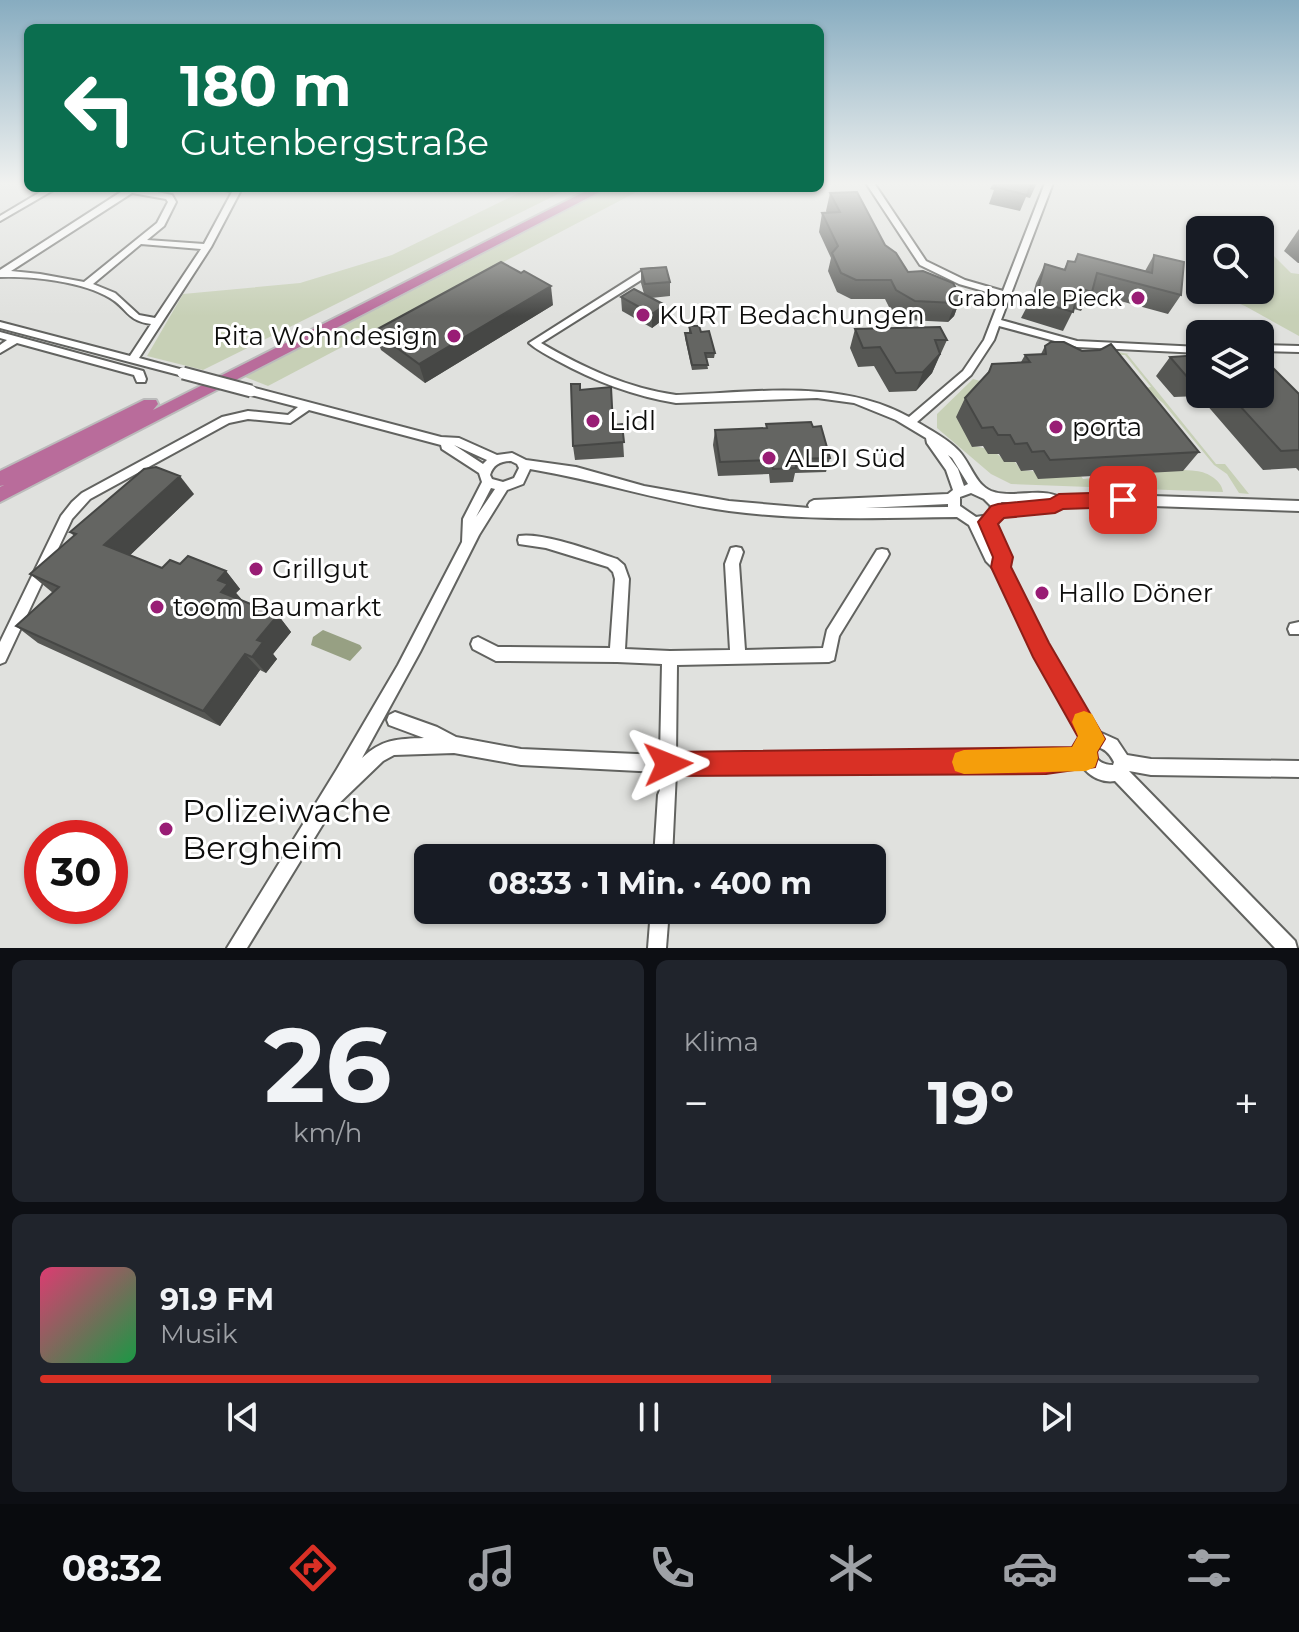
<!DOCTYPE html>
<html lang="de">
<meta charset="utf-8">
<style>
:root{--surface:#171b24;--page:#20242c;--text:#f1f3f6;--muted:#9ea1a6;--line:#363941;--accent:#d93025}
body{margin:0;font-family:Montserrat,sans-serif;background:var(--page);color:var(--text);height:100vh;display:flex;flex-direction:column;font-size:30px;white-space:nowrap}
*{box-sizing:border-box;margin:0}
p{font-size:26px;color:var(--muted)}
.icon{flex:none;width:44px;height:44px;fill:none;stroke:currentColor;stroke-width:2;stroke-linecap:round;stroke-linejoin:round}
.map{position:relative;height:948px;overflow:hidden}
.sheet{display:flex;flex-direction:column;gap:12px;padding:12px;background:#0d0f14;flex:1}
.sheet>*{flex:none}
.guide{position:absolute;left:24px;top:24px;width:800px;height:168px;border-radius:12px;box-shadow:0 2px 6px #0004;background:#0b6e4f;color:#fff;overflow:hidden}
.controls{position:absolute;left:1186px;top:216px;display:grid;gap:16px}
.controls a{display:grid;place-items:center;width:88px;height:88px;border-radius:12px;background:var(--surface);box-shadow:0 2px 6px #0004;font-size:40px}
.speed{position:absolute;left:24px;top:820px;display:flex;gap:16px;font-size:40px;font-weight:700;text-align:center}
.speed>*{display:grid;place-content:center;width:104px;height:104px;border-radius:50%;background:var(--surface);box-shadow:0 2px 6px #0004;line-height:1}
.speed .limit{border:12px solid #d22;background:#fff;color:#111}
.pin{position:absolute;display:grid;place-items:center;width:68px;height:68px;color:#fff;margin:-34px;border-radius:16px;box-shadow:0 4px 12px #0006}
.me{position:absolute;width:88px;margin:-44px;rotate:88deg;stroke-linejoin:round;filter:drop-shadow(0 0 6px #0008)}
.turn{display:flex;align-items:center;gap:28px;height:168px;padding:0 24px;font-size:36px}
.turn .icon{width:104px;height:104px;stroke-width:2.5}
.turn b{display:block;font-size:56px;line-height:68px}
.big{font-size:60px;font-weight:700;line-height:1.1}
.sheet .widget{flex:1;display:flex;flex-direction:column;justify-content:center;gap:12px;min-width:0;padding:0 28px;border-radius:12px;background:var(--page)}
.sheet .dial{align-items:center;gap:0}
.dial b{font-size:104px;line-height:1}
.song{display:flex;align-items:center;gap:24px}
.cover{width:96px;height:96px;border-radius:12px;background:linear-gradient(135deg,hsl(340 70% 55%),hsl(140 70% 35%))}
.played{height:8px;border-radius:4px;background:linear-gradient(90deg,var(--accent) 60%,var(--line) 60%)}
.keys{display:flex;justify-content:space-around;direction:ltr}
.heat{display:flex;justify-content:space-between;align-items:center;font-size:44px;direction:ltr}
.sheet .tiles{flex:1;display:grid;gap:12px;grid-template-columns:1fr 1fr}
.widget:last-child{grid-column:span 2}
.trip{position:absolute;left:414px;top:844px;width:472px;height:80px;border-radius:12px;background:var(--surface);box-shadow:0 2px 6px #0004;font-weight:700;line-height:80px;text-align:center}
.dock{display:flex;height:128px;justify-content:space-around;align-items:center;background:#090b0e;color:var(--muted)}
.dock .icon{width:56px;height:56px}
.dock .on{color:var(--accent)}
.dock b{font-size:36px;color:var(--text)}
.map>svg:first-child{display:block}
.green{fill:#c7d0b6}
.water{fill:#97a083}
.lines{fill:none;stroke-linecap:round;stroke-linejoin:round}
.minor-casing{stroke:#626360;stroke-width:4}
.highway-casing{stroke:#bbb;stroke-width:4}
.minor{fill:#fff;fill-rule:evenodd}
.highway{fill:#b96c9b;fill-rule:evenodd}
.minor-bridge-casing{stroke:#626360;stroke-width:15;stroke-linecap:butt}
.minor-bridge{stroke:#fff;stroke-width:11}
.wall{fill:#565754}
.shaded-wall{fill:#464745}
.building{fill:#646562;stroke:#464745;stroke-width:2}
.route{fill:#d93025;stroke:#8d1f18;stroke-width:2}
.slow{fill:#f59e0b}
.poi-dot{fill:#991d75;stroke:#fff;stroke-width:3}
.labels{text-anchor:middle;stroke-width:6;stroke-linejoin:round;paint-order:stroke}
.far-poi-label{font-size:22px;fill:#0d0d0c;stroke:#fff;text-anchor:end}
.poi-label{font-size:26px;fill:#0d0d0c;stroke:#fff;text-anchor:start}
.near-poi-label{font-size:32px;fill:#0d0d0c;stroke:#fff;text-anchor:start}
</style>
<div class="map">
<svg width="1299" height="948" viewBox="0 0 1299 948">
<rect width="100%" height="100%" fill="#e0e1de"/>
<g class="green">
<polygon points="529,188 570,188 203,370 147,356 183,294 300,283 392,255"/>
<polygon points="611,188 644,188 268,386 245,377"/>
<polygon points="1260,242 1291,273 1299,274 1299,336 1245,306 1206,290 1260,290"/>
<polygon points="1117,352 1130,354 1127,354 1216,464 1225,464 1249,494 1239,493 1227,474 1214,465 1163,403 1145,388 1151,387 1125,355 1118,355"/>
<path d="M973,379L988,383L957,417L972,446C986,447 996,451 1006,462H1015L1021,470L1081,476L1083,479C1116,476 1165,467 1196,471C1208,472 1222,481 1223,492L1011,484L991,474L937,428V414Z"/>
</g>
<polygon class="water" points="323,630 360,645 362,648 350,661 311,645 313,637"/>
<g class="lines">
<defs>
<g id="minor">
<path d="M866,183H874L926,261L965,280L1003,291L1045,183H1053L1001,320L1077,341L1200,347V353L1077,347L999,326L994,340L971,375L917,422C932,431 948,439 959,451C971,464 975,484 991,491C1012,499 1039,487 1060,497L1123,495L1299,501V511L1123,505L1062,507L1055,511L1002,516L995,524L1010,557L1008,567L1046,645L1097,731L1117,740L1127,755L1151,759L1299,761V777L1151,775L1129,771L1295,941L1297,948H1275L1115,781C1102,783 1090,777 1082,766L676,772L672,858H654L658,795L660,790L659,772L521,765L454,753L394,755L383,761L331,811L247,948H227L337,769L398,665L462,542L463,519L482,482L479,473L442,449L441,445L309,410L290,423L248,419L229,423L90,499L72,519L5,662L0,664V642L61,516L72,502L82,493L222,417L248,411L288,415L298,407L247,394L246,391L247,388L251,387L441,437L459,438L497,455L512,453L526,460L576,467L644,486L729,501L809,508L808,505L810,502L814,500L948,494L953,490L946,470L927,443L926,438L896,420L854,403L817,398L676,403C633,396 594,381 556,360C547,355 537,350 529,343L644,270L654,269L659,272L657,274L649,275L541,343C584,368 627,388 676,395C752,393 839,378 909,417L963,371L984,340L1001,296L959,284L920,265ZM454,445L487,460L483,464ZM948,455L952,458L968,484L964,486L958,469ZM511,461L517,464L519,468L514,478L503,482L492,479L490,475C493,465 500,461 511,461ZM530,469C597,480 662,502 729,511C805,521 881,518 957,517L969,525L986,561L996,571L1036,655L1083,737L1078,742L1076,750L676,756L677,665L829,662L834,660L839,636L887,558L889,554L887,550L882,549L877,550L827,630L823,648L745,650L739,564L743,552L741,548L736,547L731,548L725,564L730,650L670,651L625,649L629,579L624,565L617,559C593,551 542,532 519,536L518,540L519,544L546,548L608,567L613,572L615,579L610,648L498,647L478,637L473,639L471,644L473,649L496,661L617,662L662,664L660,755L521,749L456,737L437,727L395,712L389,715L387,720L389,725L424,738C397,739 382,739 362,758L420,652L479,535L507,490L523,484ZM491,488L495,489L476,517ZM971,493L984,499L990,505L992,511L989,515L976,517L960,506V497ZM1001,502L1038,503L1003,506ZM948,504V507L865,508ZM1096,747C1105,748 1110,754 1114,762L1113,765C1103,765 1096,761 1093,751Z"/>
<polygon points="47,188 57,188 0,221 0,216"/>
<path d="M127,188H138L172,195L176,202L164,226L147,240L204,244L232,192L219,188H238L241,190L211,247L139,358L187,371L188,373L187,375L183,376L0,328V322L130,356L151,324C127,321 127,308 110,298C82,281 32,276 0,277V270ZM132,193L166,199L168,202L157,223L84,282L40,274L11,271ZM141,244L201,249L155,318L139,315L115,293L93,284Z"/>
<polygon points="0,332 143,371 146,379 145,382 137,382 134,375 17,343 0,353 0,345 7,340 0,338"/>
<polygon points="1260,345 1299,346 1299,352 1260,351"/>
<polygon points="1299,622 1299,634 1290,634 1288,629 1290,624"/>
<polygon points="651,910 669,910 666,948 648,948"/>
</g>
<polygon id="highway" points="592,188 607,188 0,502 0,487 4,485 0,486 0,471 144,400 156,400 158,404 153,410"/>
</defs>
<use href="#minor" class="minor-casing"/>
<use href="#highway" class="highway-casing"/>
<use href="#minor" class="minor"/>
<use href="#highway" class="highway"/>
<defs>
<polyline id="minor-bridge" points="183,373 251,391"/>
</defs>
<use href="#minor-bridge" class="minor-bridge-casing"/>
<use href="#minor-bridge" class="minor-bridge"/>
</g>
<g class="wall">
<polygon points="993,183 1037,183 1030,198 1026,197 1020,211 989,204 994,190 990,189"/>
<polygon points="830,193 885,245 908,272 961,297 954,316 948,322 908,320 890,309 885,299 851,299 837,292 828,271 831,258 819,232 822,213 827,213 826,211"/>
<polygon points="1299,229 1299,263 1298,263 1284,251"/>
<polygon points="1078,254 1145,271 1154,255 1181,295 1168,314 1091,293 1081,311 1074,309 1063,331 1021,318 1032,297 1036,283 1045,264 1064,269 1068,261 1074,262"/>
<polygon points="641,269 670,282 670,296 651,298 665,305 664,319 652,328 622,311 621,297 644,294 641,283"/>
<polygon points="553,305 425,383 381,350 374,331"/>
<polygon points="689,326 701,332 715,353 714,358 706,358 708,369 692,370 685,338 685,333 689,333"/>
<polygon points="855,329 947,340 932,373 916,391 889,392 874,366 858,367 850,348"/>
<polygon points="1045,346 1199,452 1183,471 1038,479 1033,470 1021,471 1016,462 1004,462 999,454 988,454 983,446 972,447 956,417 965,398 987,374 992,364 1021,362 1025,355 1041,354"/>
<polygon points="1200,355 1200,394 1299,394 1299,471 1296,468 1263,470 1199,396 1174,397 1156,376 1170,357"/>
<polygon points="580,390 613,425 622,424 624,457 575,460 573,446"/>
<polygon points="766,424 813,427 830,458 826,472 795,473 793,482 770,483 769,474 718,476 713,445 715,430 766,428"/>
<polygon points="194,494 130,555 162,568 180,564 226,571 240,589 236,593 243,601 278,615 291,632 273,654 277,659 266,673 260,670 220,726 38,643 16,626 53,593 30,574 74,536 70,532"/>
</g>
<g class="shaded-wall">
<polygon points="551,286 553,305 425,383 419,364"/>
<polygon points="961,297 954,316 948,322 955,303"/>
<polygon points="665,305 664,319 652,328 652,314"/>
<polygon points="940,354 932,373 916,391 923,372"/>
<polygon points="180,476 194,494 122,563 104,545"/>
<polygon points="226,571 240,589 236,593 243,601 221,592 218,580"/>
<polygon points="278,615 291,632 273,654 277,659 266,673 252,657 257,640"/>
<polygon points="245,654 260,670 220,726 203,711"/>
</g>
<g class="building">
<polygon points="997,183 1032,183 1027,195 995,187"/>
<polygon points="857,192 885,245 896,253 908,272 923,271 953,283 961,297 955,303 915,301 896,290 891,280 856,280 841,273 832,253 838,246 822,213 840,212 830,193"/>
<polygon points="1078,254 1152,273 1154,255 1184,262 1181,295 1097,273 1092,292 1079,288 1073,312 1030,299 1038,289 1045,264 1065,270 1068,261 1075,262"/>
<polygon points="501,262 521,273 524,271 551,286 419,364 374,331"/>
<polygon points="666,267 670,282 645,284 641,269"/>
<polygon points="634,289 665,305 652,314 621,297"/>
<polygon points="689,326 699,326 701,332 709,331 715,353 705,353 708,365 692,365 685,333 691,333"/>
<polygon points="940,327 947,340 935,340 940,354 923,372 896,373 880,347 863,348 855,329"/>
<polygon points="1051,342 1064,342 1082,351 1100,350 1111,344 1199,452 1050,460 1044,451 1032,452 1027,443 1015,444 1010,435 998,435 993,427 982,428 965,398 989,372 992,364 1030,362 1025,355 1046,354 1045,346"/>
<polygon points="1200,355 1200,377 1188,378 1170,357"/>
<polygon points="1260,355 1299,394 1299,450 1281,451 1229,394 1260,394"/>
<polygon points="571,384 580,384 580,390 611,387 613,425 622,424 624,442 573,446"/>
<polygon points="811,422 813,427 821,426 830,458 795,459 796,468 773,469 771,460 720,462 715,430 767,428 766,424"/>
<polygon points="156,467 180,476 104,545 162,568 170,560 180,564 188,556 226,571 218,580 228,584 221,592 278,615 257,640 263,642 252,657 245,654 203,711 16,626 59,587 30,574 76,534 70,532 144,469"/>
</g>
<linearGradient id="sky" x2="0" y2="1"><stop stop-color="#87acc0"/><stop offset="0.58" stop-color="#f1f2f0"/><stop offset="1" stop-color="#f1f2f0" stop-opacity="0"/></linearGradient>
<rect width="1299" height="316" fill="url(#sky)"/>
<polygon class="route" points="1123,492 1132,500 1123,507 1063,509 1055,513 1004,518 998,524 1013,557 1011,567 1049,643 1105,739 1097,752 1098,758 1095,767 1046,774 668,776 660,772 656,764 660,755 668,752 1072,747 1078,737 1033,657 991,567 993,557 978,522 991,506 998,504 1050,499 1059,494"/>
<polygon class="slow" points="1084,711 1092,714 1105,739 1097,752 1098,758 1095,767 1086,771 964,774 955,771 952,762 955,753 964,750 1072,747 1078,736 1072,722 1075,714"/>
<g class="poi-dot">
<circle cx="1138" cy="298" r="8"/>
<circle cx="643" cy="315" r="8"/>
<circle cx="454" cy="336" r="8"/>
<circle cx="593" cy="421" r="8"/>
<circle cx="1056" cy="427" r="8"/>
<circle cx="769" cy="458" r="8"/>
<circle cx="256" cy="569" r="8"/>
<circle cx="1042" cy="593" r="8"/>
<circle cx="157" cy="607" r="8"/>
<circle cx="166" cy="829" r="8"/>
</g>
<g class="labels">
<g class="far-poi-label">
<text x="1122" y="306">Grabmale Pieck</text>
</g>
<g class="poi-label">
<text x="659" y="324">KURT Bedachungen</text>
<text x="438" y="345" text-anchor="end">Rita Wohndesign</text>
<text x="609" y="430">Lidl</text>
<text x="1072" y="436">porta</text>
<text x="785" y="467">ALDI Süd</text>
<text x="272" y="578">Grillgut</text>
<text x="1058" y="602">Hallo Döner</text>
<text x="173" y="616">toom Baumarkt</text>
</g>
<g class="near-poi-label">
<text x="182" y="822">Polizeiwache<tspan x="182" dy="37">Bergheim</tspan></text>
</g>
</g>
</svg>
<div class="controls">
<a><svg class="icon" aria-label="search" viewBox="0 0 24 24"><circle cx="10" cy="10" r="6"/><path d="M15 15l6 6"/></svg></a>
<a><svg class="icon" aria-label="layers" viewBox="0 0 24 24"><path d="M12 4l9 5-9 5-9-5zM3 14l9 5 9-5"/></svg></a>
</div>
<div class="speed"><div class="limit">30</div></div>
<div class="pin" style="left:1123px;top:500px;background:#d93025"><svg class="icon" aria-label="arrive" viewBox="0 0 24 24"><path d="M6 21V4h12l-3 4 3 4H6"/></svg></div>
<svg class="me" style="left:668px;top:764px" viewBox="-20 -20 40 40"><path d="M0-17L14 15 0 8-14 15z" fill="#d93025" stroke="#fff" stroke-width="4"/></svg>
<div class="trip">08:33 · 1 Min. · 400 m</div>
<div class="guide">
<div class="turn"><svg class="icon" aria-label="left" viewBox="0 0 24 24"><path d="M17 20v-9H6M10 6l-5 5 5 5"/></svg><div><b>180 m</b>Gutenbergstraße</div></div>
</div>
</div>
<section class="sheet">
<div class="tiles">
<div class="widget dial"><b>26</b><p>km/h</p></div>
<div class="widget"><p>Klima</p>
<div class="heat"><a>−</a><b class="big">19°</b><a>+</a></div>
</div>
<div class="widget">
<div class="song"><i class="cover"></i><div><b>91.9 FM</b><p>Musik</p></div></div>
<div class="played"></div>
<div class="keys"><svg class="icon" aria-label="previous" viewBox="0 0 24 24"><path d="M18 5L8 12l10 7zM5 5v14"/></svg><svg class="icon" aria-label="pause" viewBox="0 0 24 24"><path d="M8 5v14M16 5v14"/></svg><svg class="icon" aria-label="next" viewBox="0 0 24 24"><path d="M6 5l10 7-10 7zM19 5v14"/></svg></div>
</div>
</div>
</section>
<nav class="dock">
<b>08:32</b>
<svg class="icon on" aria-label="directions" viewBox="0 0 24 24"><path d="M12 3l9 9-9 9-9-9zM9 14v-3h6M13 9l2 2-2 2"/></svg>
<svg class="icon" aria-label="music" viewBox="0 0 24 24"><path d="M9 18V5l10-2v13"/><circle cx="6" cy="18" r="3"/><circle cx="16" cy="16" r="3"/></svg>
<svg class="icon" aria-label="phone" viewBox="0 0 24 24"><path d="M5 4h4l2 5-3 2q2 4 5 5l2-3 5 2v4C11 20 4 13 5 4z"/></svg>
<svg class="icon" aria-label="climate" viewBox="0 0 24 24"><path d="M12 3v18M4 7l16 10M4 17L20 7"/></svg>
<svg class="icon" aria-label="car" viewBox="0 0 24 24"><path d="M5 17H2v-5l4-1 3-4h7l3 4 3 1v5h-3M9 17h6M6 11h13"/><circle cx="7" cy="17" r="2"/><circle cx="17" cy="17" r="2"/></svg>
<svg class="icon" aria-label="filters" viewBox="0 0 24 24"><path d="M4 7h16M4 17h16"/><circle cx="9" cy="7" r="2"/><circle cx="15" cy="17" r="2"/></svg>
</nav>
